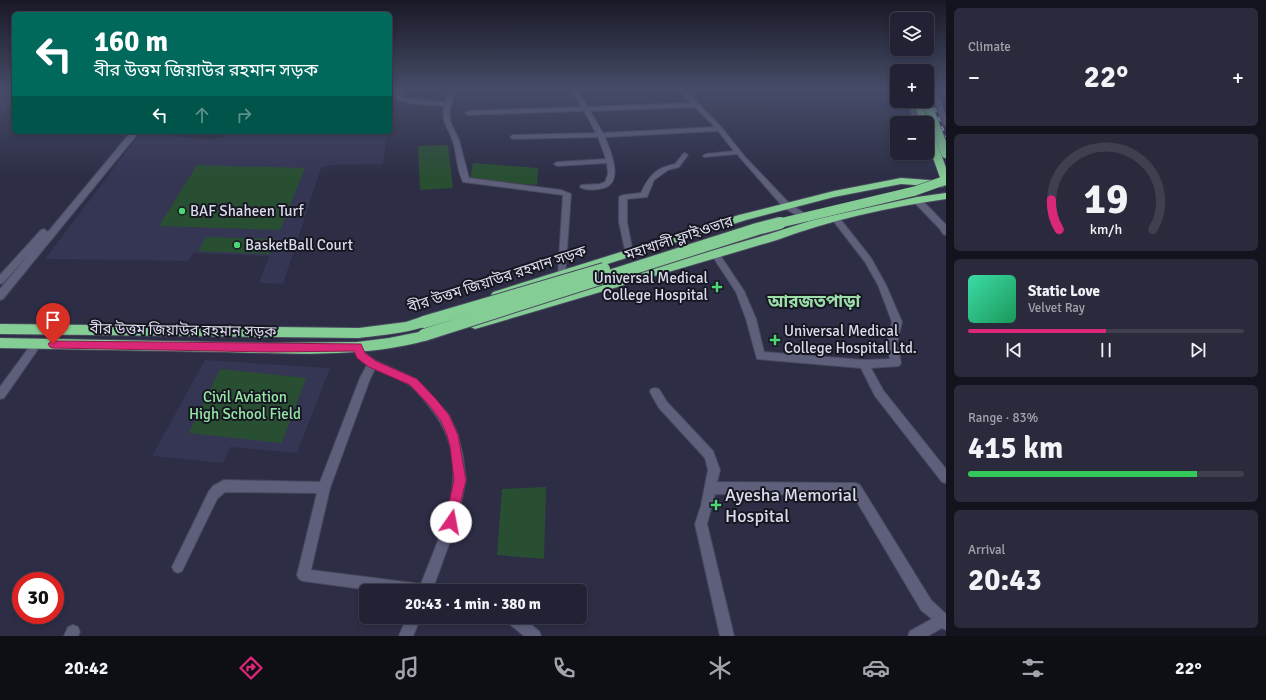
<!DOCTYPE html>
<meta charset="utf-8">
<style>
:root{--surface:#222234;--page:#2a2a3c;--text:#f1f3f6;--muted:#a2a4ac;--line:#3f3f4f;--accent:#db2777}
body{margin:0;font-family:Signika,"Noto Sans Bengali",sans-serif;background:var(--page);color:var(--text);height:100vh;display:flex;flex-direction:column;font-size:15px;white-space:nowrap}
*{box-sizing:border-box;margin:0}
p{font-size:13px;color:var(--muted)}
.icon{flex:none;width:22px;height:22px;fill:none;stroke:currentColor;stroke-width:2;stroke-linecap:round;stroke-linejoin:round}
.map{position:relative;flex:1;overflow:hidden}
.panel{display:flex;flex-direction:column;gap:8px;padding:8px;background:#13131d;width:320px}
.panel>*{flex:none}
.guide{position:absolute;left:12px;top:12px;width:380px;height:122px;border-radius:6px;box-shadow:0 2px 6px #0003,0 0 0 1px var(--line);background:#00695c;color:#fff;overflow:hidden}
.buttons{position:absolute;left:890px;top:12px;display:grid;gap:8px}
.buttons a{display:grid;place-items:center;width:44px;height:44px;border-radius:6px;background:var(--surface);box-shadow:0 2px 6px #0003,0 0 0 1px var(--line);font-size:20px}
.speed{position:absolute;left:12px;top:572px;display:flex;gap:8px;font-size:20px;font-weight:700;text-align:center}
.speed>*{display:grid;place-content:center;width:52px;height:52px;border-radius:50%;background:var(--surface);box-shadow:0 2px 6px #0003,0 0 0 1px var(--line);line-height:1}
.speed .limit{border:6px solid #d22;background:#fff;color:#111}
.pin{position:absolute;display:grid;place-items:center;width:34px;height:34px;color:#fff;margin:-41px -17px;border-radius:50% 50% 50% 0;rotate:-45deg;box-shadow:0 0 4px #0007}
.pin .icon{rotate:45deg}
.me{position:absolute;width:44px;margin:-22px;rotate:12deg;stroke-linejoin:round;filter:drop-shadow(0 0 3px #0008)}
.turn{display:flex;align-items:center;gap:14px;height:84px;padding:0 16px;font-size:18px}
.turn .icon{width:52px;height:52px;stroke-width:2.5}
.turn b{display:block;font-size:28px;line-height:34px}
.lanes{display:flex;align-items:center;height:38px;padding:0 16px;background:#0003;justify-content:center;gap:20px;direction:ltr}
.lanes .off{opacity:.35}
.big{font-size:30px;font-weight:700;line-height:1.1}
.panel .tile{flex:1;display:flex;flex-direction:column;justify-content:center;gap:6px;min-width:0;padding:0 14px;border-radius:6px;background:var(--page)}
.panel .dial{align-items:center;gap:0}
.dial svg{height:104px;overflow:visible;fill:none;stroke:var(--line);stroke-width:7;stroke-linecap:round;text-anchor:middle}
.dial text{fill:var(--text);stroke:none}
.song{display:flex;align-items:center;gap:12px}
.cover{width:48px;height:48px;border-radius:6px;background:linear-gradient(135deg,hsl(160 70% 55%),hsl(150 70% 35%))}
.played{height:4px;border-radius:2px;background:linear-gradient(90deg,var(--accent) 50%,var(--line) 50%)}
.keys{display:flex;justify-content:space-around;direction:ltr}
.heat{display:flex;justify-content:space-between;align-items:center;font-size:22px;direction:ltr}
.charge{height:6px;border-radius:3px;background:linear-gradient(90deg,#34c759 83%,var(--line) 0)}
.trip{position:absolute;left:359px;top:584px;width:228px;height:40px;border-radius:6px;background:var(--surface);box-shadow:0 2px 6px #0003,0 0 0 1px var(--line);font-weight:700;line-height:40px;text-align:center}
.tab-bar{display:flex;height:64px;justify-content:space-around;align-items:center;background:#0e0e15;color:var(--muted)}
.tab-bar .icon{width:28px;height:28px}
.tab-bar .selected{color:var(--accent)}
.tab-bar b{font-size:18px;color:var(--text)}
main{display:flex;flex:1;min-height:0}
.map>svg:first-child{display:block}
.built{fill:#353554}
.green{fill:#284f32}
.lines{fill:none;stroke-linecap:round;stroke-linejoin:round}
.street-casing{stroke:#49485e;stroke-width:2}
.secondary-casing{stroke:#49485e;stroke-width:2}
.highway-casing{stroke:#49485e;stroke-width:2}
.street{fill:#5d5f7b;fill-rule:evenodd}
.secondary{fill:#5d5f7b;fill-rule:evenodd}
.highway{fill:#84cd94;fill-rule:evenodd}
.tram{stroke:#b2b3c6;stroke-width:1}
.rail{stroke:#b2b3c6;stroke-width:2;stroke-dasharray:5 5;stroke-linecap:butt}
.highway-bridge-far1-casing{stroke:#49485e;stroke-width:10;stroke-linecap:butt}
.highway-bridge-casing{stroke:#49485e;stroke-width:14;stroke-linecap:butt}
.highway-bridge-far1{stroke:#84cd94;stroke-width:9}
.highway-bridge{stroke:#84cd94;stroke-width:12}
.route{fill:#db2777;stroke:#8e194d}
.poi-dot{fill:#4dd676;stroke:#171722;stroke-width:1.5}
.labels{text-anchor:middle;stroke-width:4;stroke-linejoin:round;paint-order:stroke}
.poi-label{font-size:15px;fill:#dadbec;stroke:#171722;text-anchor:start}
.street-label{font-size:15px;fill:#dadbec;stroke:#171722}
.park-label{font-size:15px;fill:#96e7a7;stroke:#171722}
.quarter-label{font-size:17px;font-weight:bold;fill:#9cdea9;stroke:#171722}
.near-poi-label{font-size:18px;fill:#dadbec;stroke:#171722;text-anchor:start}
</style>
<main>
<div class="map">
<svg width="946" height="636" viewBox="0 0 946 636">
<rect width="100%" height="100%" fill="#2d2d46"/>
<g class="built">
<polygon points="0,89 14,89 14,102 0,116"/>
<polygon points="141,132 212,140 240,132 387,132 383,164 331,165 321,168 283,284 259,283 269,256 193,253 189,261 45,259"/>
<polygon points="205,360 330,368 297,453 230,447 223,463 152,456"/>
</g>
<g class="green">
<polygon points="448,145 453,188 420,190 418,146"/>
<polygon points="473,163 538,168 537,185 470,179"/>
<polygon points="197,165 305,168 280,230 159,226"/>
<polygon points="206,237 276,239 269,254 198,251"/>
<polygon points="220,369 306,378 282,443 189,433"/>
<polygon points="546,487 544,559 497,555 502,489"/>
</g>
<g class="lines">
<defs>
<g id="street">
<path d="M394,89H400L402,97L409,99L445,102L449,89H455L450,108V121L459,140L469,178L561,190L571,194L565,276L562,277L558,274L563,195L463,182C457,170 457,157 454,145C450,128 441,126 444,106L408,103L397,99Z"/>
<path d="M570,89H576L588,107L692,103L678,89H684L722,128L746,158L790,204L815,220L811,223L808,222L784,208L737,154L704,157L703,156L706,154L734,151L718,131L605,137C611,152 626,186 599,189C593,190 584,190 580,187L581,185L600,184L605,182L608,174L607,163L557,166L554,164L557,162L606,159L598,137L513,139L510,137L513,135L596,133L584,111L468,115L465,113L468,111L582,107ZM695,107L715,127L603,133L590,111Z"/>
<polygon points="930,89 936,89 946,116 946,126 943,124"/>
<polygon points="906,101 912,101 922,123 916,123"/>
<path d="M685,153L688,155L679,167L668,170L654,180L647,197L627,199V222L633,253L632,255H626L619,222V197L623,195L641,193C649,176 655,168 675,164L683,154Z"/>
<polygon points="914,198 920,198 946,225 946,235 943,234 940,229 914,202"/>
<polygon points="835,215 838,216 871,258 886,285 902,322 897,343 901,363 899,366 871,368 883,390 946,469 946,483 942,482 875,396 861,368 757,359 746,319 736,292 711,254 715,251 718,252 744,291 756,319 764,352 864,360 890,359 887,343 892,322 878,285 865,262 831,218"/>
<path d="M357,343L360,344L365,353L376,361L416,379L449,415L458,435L463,457L466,480L457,522L432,591H377L303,581L299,579L297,575L317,493L225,492L217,499L182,571L178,573L174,571L172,567L174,563L209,491L213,486L224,480L320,482L360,378L367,365C359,360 356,356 352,347L354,344ZM375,369C386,374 398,378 408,384C417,390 425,401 431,409C476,464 443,527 421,584L311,570L330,488L370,379Z"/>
<polygon points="33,345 36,346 38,349 36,352 4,398 0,399 0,387 30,346"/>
<polygon points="655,388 659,389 667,402 713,451 720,470 717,482 856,483 860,485 931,600 946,614 946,630 942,628 928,636 908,636 910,631 932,619 921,610 853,495 715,494 707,524 734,636 720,636 695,524 701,506 708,470 705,458 659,408 650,392 651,389"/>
<polygon points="407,617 421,617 413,636 399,636"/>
<polygon points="505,617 522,617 539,631 541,636 524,636 507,622"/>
<polygon points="73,625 78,627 80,632 78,636 64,636 68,627"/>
</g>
<polygon id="secondary" points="131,132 139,132 3,299 0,300 0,289 30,253 3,283 0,284 0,275 41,230 44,229 48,232"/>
<g id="highway">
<polygon points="913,101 921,101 929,123 928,125 927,123 921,123"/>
<polygon points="901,178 942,181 945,182 946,185 942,187 901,184 834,197 746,220 497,299 493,298 491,295 493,292 739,215 834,191"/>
<path d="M946,193V199C889,207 831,220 777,240L475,329L471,327L469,324L471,321L475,319L769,234L816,219L917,197Z"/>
<path d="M433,313L437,315L439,318C432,331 375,336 359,338L0,334V324L359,328L406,322Z"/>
<path d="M434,329L438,331L440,334L438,337C375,358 293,354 227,352C152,351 76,349 0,348V338L270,343L357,342L389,338Z"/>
</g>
</defs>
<use href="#street" class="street-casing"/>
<use href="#secondary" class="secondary-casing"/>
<use href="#highway" class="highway-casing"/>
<use href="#street" class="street"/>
<use href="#secondary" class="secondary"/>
<use href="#highway" class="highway"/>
<polyline class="tram" points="926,101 946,152"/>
<polyline class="rail" points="927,89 946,137"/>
<defs>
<g id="highway-bridge-far1">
<polyline points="926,101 946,154"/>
<polyline points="927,128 946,181"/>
<polyline points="776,224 915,191 946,180"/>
</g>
<g id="highway-bridge">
<polyline points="424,322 604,269"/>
<polyline points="424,335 757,229 780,223"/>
</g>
</defs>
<use href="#highway-bridge-far1" class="highway-bridge-far1-casing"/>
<use href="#highway-bridge" class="highway-bridge-casing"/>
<use href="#highway-bridge-far1" class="highway-bridge-far1"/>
<use href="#highway-bridge" class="highway-bridge"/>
</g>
<linearGradient id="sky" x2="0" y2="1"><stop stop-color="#191926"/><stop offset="0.5" stop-color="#464c68"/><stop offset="1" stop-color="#464c68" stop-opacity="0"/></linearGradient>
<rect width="946" height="178" fill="url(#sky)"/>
<polygon class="route" points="53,341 361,344 365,353 376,361 417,379 436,399 449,415 458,435 466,480 455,526 451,528 447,526 445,522 454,480 450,446 447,435 441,421 429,405 410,385 369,367 357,358 354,351 270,352 53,348 50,347 48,344 50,342"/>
<g class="poi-dot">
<circle cx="182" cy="211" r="4"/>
<circle cx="237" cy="245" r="4"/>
<path d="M715 281h4v4h4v4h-4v4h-4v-4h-4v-4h4z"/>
<path d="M773 334h4v4h4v4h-4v4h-4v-4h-4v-4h4z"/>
<path d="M714 499h4v4h4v4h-4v4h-4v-4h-4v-4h4z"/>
</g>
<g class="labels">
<g class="poi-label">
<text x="190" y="216">BAF Shaheen Turf</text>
<text x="245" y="250">BasketBall Court</text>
<text x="708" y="283" text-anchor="end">Universal Medical<tspan x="708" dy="17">College Hospital</tspan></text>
<text x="784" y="336">Universal Medical<tspan x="784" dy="17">College Hospital Ltd.</tspan></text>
</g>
<g class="street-label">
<text transform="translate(679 238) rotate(-18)" y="5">মহাখালী ফ্লাইওভার</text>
<text transform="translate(497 279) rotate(-18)" y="5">বীর উত্তম জিয়াউর রহমান সড়ক</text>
<text transform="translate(183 330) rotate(1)" y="5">বীর উত্তম জিয়াউর রহমান সড়ক</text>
</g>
<g class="park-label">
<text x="245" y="402">Civil Aviation<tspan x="245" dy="17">High School Field</tspan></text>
</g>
<g class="quarter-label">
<text x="814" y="307">আরজতপাড়া</text>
</g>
<g class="near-poi-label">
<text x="725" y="501">Ayesha Memorial<tspan x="725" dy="21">Hospital</tspan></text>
</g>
</g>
</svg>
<div class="buttons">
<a><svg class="icon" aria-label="layers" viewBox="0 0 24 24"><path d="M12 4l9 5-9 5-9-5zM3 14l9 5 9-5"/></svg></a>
<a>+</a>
<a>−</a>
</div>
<div class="speed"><div class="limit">30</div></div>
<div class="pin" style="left:53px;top:344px;background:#d93025"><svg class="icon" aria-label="arrive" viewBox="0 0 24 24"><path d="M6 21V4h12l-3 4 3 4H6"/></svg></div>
<svg class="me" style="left:451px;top:522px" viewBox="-20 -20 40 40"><circle r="19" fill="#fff"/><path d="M0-13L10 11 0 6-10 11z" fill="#db2777"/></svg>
<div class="trip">20:43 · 1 min · 380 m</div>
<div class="guide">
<div class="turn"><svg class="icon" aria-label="left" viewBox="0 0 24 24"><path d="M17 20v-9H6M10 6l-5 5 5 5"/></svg><div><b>160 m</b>বীর উত্তম জিয়াউর রহমান সড়ক</div></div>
<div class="lanes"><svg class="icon" aria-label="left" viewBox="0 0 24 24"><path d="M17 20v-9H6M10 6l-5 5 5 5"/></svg><svg class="icon off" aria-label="ahead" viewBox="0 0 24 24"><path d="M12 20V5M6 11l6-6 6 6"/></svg><svg class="icon off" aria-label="right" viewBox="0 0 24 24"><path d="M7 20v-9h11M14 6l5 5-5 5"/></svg></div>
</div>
</div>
<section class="panel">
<div class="tile"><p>Climate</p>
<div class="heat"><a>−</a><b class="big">22°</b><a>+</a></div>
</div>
<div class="tile dial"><svg viewBox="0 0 100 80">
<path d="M14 69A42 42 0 1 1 86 69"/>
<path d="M14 69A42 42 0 0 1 8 46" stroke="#db2777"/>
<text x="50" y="56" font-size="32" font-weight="700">19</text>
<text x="50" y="72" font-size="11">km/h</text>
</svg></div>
<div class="tile">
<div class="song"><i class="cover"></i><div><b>Static Love</b><p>Velvet Ray</p></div></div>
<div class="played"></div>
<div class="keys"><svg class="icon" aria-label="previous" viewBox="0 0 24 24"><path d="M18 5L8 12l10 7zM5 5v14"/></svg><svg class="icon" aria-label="pause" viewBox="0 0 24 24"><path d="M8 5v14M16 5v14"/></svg><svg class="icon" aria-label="next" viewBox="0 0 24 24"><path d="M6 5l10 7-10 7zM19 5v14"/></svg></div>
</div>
<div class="tile"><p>Range · 83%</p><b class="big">415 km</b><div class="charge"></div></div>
<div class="tile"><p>Arrival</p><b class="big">20:43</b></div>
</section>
</main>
<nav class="tab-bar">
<b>20:42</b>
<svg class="icon selected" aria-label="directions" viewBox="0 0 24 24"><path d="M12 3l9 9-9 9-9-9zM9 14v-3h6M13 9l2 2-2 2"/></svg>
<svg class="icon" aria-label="music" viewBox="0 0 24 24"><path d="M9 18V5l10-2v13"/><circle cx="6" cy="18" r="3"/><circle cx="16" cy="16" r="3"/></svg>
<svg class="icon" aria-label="phone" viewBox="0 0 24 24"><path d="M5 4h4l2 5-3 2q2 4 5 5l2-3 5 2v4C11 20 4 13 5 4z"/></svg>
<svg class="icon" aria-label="climate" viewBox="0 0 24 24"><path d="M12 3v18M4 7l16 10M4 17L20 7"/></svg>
<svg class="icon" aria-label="car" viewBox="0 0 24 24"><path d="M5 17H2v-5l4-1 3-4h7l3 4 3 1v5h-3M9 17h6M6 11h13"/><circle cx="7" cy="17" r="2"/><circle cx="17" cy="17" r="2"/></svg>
<svg class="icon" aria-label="filters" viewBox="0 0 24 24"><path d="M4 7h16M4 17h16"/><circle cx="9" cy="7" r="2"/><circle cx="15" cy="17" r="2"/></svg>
<b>22°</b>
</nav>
